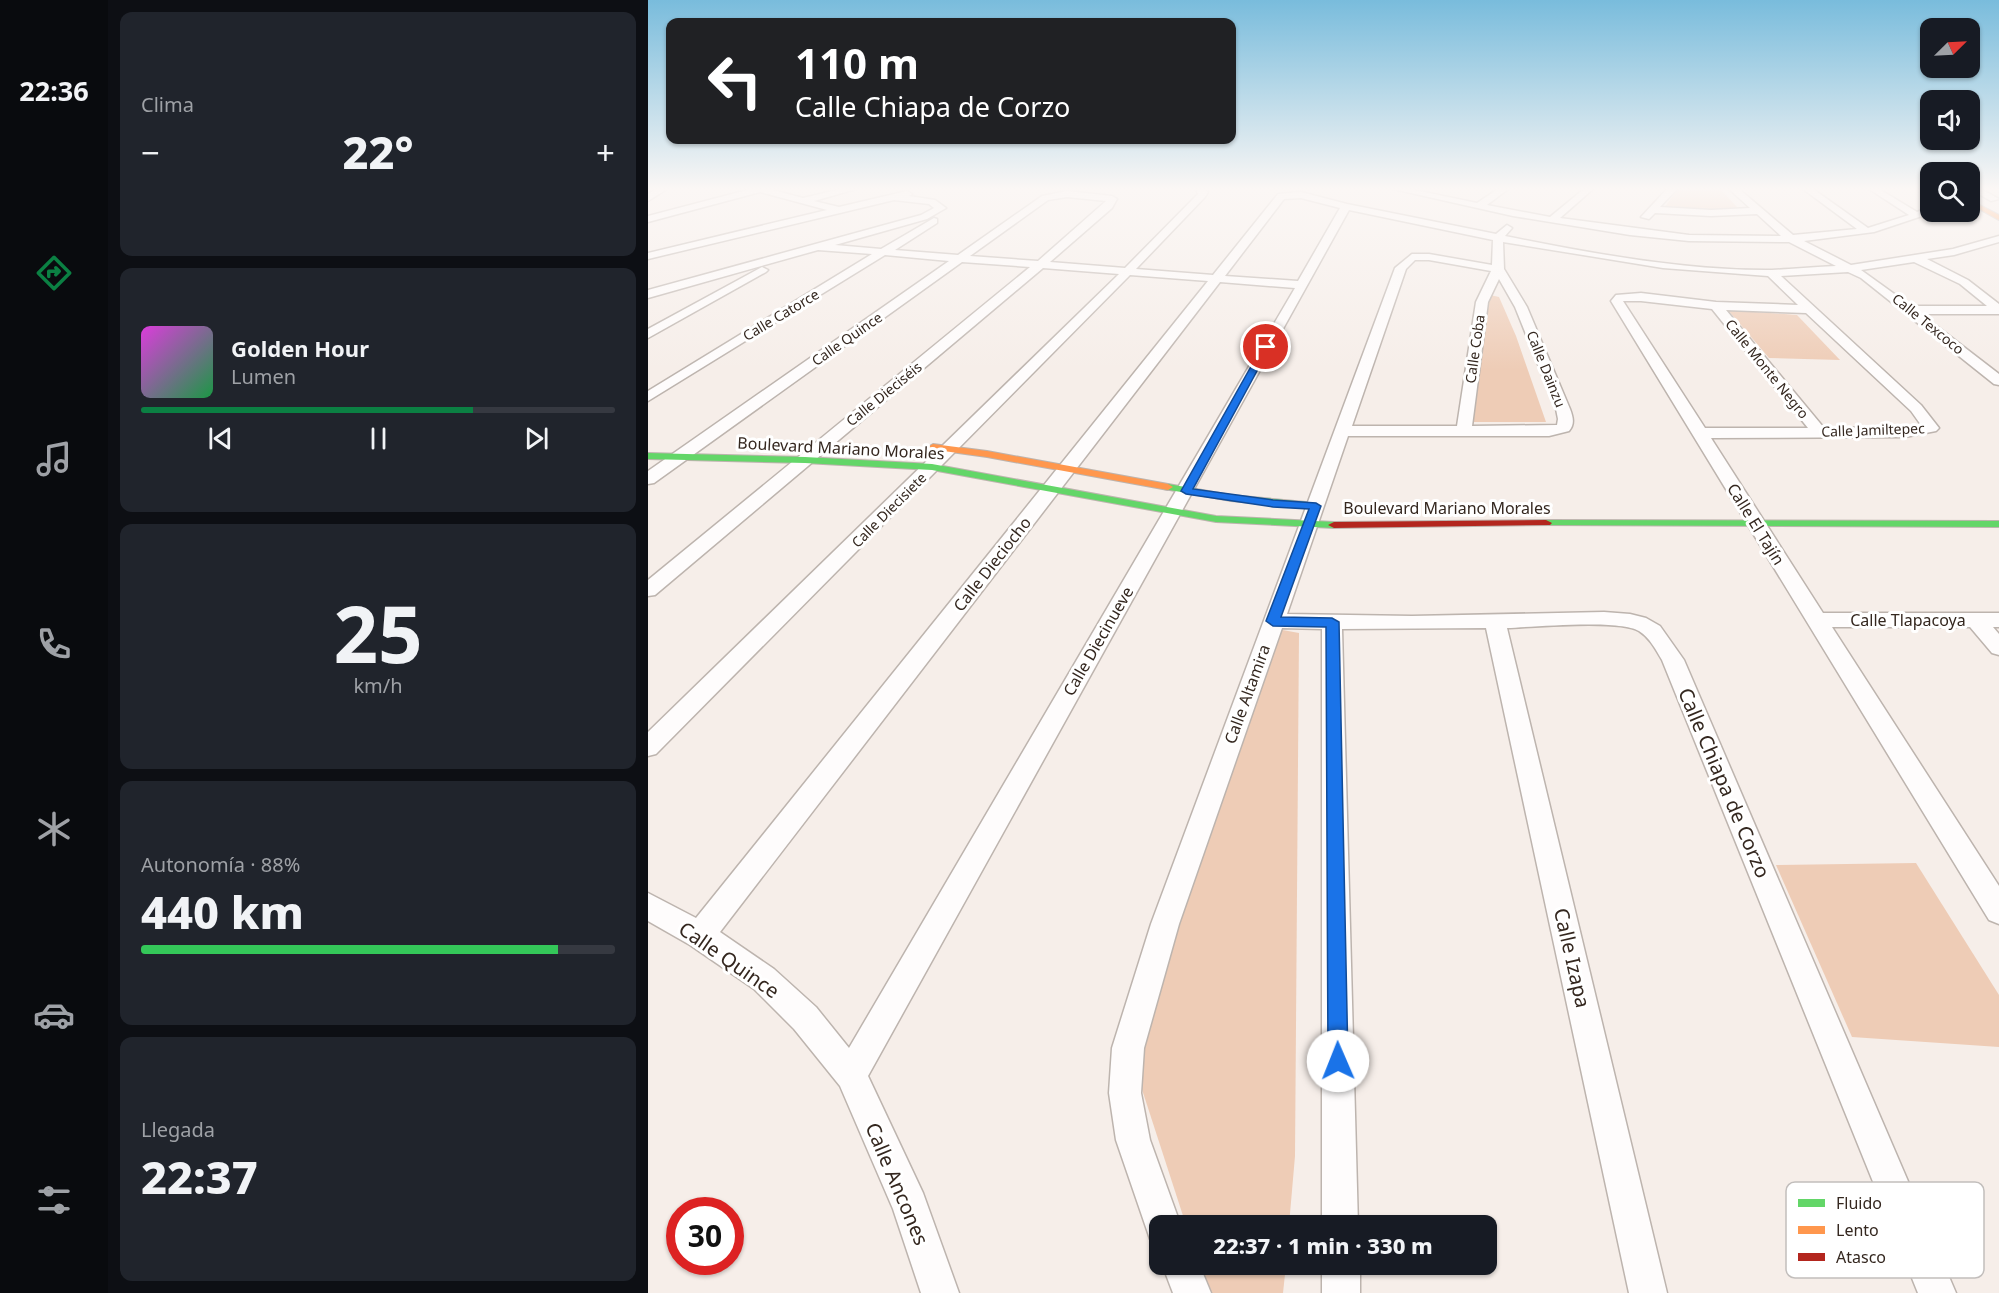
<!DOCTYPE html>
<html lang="es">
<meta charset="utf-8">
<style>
:root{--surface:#171b24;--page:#20242c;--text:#f1f3f6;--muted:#9ea1a6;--line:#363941;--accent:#0b8043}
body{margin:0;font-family:"Noto Sans",sans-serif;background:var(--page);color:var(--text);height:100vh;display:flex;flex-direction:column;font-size:22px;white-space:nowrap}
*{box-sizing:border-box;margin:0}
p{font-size:20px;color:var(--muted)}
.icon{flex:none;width:33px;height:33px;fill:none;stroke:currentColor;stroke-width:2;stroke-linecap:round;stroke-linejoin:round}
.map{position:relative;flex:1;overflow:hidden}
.details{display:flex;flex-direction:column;gap:12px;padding:12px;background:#0d0f14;width:540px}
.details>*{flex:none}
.hud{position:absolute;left:18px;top:18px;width:570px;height:126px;border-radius:12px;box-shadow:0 2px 4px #0004;background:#202124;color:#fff;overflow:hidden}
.needle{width:39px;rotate:66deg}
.fabs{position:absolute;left:1272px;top:18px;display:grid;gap:12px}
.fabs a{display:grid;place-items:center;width:60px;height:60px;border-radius:12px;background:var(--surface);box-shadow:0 2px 4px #0004;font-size:30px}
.speed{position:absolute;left:18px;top:1197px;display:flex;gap:12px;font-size:30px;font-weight:700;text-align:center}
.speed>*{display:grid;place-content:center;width:78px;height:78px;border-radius:50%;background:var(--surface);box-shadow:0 2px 4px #0004;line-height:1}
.speed .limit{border:9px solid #d22;background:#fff;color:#111}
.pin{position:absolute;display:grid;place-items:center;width:51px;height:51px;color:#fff;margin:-26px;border:3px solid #fff;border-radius:50%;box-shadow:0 2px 6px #0007}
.me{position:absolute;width:66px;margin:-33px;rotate:359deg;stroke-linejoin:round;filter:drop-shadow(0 0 4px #0008)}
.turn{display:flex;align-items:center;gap:21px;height:126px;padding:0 30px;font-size:27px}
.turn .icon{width:78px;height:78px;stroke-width:2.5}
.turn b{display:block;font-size:42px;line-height:51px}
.big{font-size:45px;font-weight:800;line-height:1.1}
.details .tile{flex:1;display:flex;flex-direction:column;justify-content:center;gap:9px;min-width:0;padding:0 21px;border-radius:12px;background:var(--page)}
.details .dial{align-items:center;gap:0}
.dial b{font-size:78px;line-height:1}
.song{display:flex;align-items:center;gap:18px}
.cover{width:72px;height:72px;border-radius:9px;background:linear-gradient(135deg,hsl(300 70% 55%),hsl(140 70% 35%))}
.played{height:6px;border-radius:3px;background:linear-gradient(90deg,var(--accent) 70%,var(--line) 70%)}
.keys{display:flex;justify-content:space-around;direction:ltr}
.heat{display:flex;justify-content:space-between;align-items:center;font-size:33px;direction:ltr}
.charge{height:9px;border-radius:4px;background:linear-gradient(90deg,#34c759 88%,var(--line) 0)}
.trip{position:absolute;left:501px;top:1215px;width:348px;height:60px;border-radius:12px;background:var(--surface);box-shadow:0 2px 4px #0004;font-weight:800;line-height:60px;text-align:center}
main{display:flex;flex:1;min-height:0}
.tab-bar{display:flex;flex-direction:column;width:108px;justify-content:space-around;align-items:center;background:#090b0e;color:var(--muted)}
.tab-bar .icon{width:42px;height:42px}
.tab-bar .current{color:var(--accent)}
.tab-bar b{font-size:27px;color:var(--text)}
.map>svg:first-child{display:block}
.green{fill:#eeccb6}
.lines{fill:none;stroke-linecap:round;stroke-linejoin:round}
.street-casing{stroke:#bdb4ae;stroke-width:3}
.fast-casing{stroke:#bdb4ae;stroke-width:2}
.slow-casing{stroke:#bdb4ae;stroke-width:2}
.jam-casing{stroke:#bdb4ae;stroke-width:2}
.street{fill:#fefcfc;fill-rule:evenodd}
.fast{fill:#63d668;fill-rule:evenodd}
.slow{fill:#ff974d;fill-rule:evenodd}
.jam{fill:#b3261e;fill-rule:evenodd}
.route{fill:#1a73e8;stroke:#114b97;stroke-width:1.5}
.labels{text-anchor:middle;stroke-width:6;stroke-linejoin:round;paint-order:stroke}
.far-street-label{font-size:14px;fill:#34271f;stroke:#fff}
.street-label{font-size:16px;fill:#34271f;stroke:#fff}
.near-street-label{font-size:20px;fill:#34271f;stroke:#fff}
.key{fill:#fff;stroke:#c2bebc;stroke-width:1.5}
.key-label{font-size:16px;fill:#34271f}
</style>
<main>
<nav class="tab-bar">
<b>22:36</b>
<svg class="icon current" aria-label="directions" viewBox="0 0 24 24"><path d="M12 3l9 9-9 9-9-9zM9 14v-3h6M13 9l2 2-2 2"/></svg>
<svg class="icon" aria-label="music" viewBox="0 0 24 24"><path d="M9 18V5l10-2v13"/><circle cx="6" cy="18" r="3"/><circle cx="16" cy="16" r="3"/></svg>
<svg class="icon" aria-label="phone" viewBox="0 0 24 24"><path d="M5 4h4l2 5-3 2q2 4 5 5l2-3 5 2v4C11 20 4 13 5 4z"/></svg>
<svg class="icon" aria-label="climate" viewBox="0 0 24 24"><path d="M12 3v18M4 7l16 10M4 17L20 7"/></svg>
<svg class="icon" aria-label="car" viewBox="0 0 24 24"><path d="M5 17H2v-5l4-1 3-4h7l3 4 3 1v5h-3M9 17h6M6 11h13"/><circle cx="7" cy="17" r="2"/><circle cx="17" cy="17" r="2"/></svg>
<svg class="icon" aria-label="filters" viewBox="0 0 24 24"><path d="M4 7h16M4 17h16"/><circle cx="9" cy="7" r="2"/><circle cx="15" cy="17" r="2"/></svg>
</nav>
<section class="details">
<div class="tile"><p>Clima</p>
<div class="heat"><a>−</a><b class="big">22°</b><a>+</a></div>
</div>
<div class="tile">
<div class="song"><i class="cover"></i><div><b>Golden Hour</b><p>Lumen</p></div></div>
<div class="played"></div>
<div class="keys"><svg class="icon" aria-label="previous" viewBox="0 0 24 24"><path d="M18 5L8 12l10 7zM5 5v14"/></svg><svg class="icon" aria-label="pause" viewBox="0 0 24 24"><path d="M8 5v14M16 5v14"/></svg><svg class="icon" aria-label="next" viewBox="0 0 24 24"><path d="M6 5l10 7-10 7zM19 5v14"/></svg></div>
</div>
<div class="tile dial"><b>25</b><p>km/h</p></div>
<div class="tile"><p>Autonomía · 88%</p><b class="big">440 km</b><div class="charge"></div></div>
<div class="tile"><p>Llegada</p><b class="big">22:37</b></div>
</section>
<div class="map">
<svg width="1351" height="1293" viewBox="0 0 1351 1293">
<rect width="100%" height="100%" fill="#f6eee9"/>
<g class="green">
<polygon points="1030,189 1072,189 1090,208 1054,210 1016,208"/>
<polygon points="842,295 851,297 868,336 898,422 825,422 838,307"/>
<polygon points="1080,310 1149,315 1192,360 1121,358"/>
<polygon points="629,629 651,633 647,1156 641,1225 538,1225 488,1071 543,876"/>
<polygon points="1268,863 1351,995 1351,1047 1204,1037 1128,865"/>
<polygon points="552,1265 638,1265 635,1293 564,1293"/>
</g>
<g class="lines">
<defs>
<g id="street">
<polygon points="8,189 19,189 0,201 0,194"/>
<path d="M103,189H121L155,198L193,189H208L166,201L191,207L259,191L264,194L261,196L287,200L298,208L279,219L187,245L233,249L286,218L289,219V223L247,250L310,255L394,196L419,191L464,196L469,199L464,208L402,262L477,268L550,194L548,189H557L560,192L557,197L488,269L565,275L630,194L653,192L699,204L848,234L859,225L864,228L857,236C941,253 1039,271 1124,270C1145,269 1167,267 1188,266L1141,242L1041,241L982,235L865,216L745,189H762L829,203L850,189H860L839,205L902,217L936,189H945L912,218L1041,235L1133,236L1109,214L1063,216L1007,213L1001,219L993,217L1019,189H1029L1012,207L1063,210L1102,208L1081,189H1091L1145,235L1209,229L1155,189H1165L1220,228L1261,215L1221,189H1231L1269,212L1282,207V212H1286L1226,232L1156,241L1203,265L1305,249L1351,236V242L1306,255L1279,259L1320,280L1351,304V314H1273L1351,374V385L1346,384L1213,278L1200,272L1133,276L1273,405L1291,428L1288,431L1257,437L1063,438L1175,613H1351V627H1345L1351,634V655L1344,653L1322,627H1184L1351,886V924L1341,920L963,301L968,295L993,293L1068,302L1150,305L1120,276L1015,268L855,242L856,269L879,307L922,409C925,417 927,424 921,431L901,436H700L639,614L764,616L956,612L982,614L998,618L1012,626L1036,660L1308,1293H1270L1014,660C1008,650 1002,638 991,631C971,619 885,627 859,628L1019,1293H981L838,628L694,629L710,1226H674V629L634,628L531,924L496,1048L493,1093L502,1140L533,1226H512V1243L502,1239L468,1140L461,1093L464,1048L503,924L747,268L764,254H781L844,265L845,240L701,210L220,1076L275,1193L311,1293H273L245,1209L192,1086L146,1029L106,989L42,945L0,921V893L48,918L560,281L482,275L8,754L0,756V732L471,274L395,268L7,595L0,596V580L382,267L314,262L6,483L0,484V471L301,261L237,255L0,401V391L224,254L170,250L0,298V290L273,215L286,208L281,204L246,200L0,259V253L179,210L112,192L0,222V216ZM419,197L458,201L390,261L322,256L400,200ZM653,198L692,208L650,281L577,276L636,199ZM767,260H781L843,271L828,302L809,426H704L758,269ZM1266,262L1312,284L1339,306H1263L1213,270ZM851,279L867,307L908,409L910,419L909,425L824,426L840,302ZM572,282L647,288L201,1048L168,1007L126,969L72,932ZM975,301H993L1064,309L1160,428H1057ZM1078,310L1158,313L1263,411L1273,425L1257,427L1176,428Z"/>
<polygon points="1322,189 1333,189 1351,199 1343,201"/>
<polygon points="114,267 120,270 118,272 0,338 0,329"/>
<polygon points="514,1264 551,1264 563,1293 525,1293"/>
<rect x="674" y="1264" width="38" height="29"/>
</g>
<g id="fast">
<polygon points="0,453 157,457 284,464 568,516 686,522 692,525 686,528 568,522 284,470 157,463 0,459"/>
<polygon points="520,484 583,495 658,502 664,505 658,508 583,501 516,489 516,485"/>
<polygon points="898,520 1351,521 1351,527 894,525 892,523"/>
</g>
<g id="slow">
<polygon points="1322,200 1351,215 1351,220 1322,204"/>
<polygon points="285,444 339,451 520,484 525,487 520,490 339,457 281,449 280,447"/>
</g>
<polygon id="jam" points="898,520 904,523 902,525 686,528 680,525 686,522"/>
</defs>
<use href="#street" class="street-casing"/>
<use href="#fast" class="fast-casing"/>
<use href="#slow" class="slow-casing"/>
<use href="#jam" class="jam-casing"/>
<use href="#street" class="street"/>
<use href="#fast" class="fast"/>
<use href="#slow" class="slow"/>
<use href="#jam" class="jam"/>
</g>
<linearGradient id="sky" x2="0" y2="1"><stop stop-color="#79bcdc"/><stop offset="0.51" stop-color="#fbf7f5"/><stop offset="1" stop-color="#fbf7f5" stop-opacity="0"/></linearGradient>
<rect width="1351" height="370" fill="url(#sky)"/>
<polygon class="route" points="618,344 622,347 545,489 625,500 668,503 673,506 633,617 684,618 691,622 700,1061 697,1069 690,1072 683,1069 680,1061 678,627 625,626 618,621 661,509 625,507 538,494 533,491 614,347"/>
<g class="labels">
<g class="far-street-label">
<text transform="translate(133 315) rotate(-31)" y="5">Calle Catorce</text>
<text transform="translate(1280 324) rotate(39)" y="5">Calle Texcoco</text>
<text transform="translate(199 339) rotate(-35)" y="5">Calle Quince</text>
<text transform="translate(827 349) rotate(-82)" y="5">Calle Coba</text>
<text transform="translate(898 369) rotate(68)" y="5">Calle Dainzu</text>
<text transform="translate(1119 369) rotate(51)" y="5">Calle Monte Negro</text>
<text transform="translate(236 394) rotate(-39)" y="5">Calle Dieciséis</text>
<text transform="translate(1225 430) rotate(-2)" y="5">Calle Jamiltepec</text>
<text transform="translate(241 510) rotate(-45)" y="5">Calle Diecisiete</text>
</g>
<g class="street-label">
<text transform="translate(193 448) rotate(3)" y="6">Boulevard Mariano Morales</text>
<text x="799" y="514">Boulevard Mariano Morales</text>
<text transform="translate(1108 524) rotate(58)" y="6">Calle El Tajín</text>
<text transform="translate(344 564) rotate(-52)" y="6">Calle Dieciocho</text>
<text x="1260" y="626">Calle Tlapacoya</text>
<text transform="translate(450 641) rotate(-60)" y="6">Calle Diecinueve</text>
<text transform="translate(599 694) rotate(-70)" y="6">Calle Altamira</text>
</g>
<g class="near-street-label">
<text transform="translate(1076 783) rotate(67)" y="7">Calle Chiapa de Corzo</text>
<text transform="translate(924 958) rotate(77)" y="7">Calle Izapa</text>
<text transform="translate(81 960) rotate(35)" y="7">Calle Quince</text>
<text transform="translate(249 1184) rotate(67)" y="7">Calle Ancones</text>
</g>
</g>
<rect x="1138" y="1182" width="198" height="96" rx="9" class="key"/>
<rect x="1150" y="1199" width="27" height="8" fill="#63d668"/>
<rect x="1150" y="1226" width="27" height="8" fill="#ff974d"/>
<rect x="1150" y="1253" width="27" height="8" fill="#b3261e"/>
<g class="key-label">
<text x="1188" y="1209">Fluido</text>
<text x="1188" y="1236">Lento</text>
<text x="1188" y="1263">Atasco</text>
</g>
</svg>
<div class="fabs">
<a><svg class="needle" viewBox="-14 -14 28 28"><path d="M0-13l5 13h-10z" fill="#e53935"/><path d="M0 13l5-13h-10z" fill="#9ea1a6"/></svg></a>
<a><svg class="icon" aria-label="sound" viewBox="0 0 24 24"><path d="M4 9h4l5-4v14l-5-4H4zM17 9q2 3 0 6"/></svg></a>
<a><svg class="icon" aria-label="search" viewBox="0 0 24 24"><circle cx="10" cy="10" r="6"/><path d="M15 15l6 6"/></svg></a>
</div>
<div class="speed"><div class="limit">30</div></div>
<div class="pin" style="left:618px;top:347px;background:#d93025"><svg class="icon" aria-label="arrive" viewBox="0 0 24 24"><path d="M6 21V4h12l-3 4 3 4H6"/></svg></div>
<svg class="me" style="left:690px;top:1061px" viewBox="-20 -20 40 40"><circle r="19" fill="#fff"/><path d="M0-13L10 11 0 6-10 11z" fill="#1a73e8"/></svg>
<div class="trip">22:37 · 1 min · 330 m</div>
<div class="hud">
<div class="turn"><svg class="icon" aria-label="left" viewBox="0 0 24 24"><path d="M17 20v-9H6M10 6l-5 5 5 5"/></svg><div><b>110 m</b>Calle Chiapa de Corzo</div></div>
</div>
</div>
</main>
